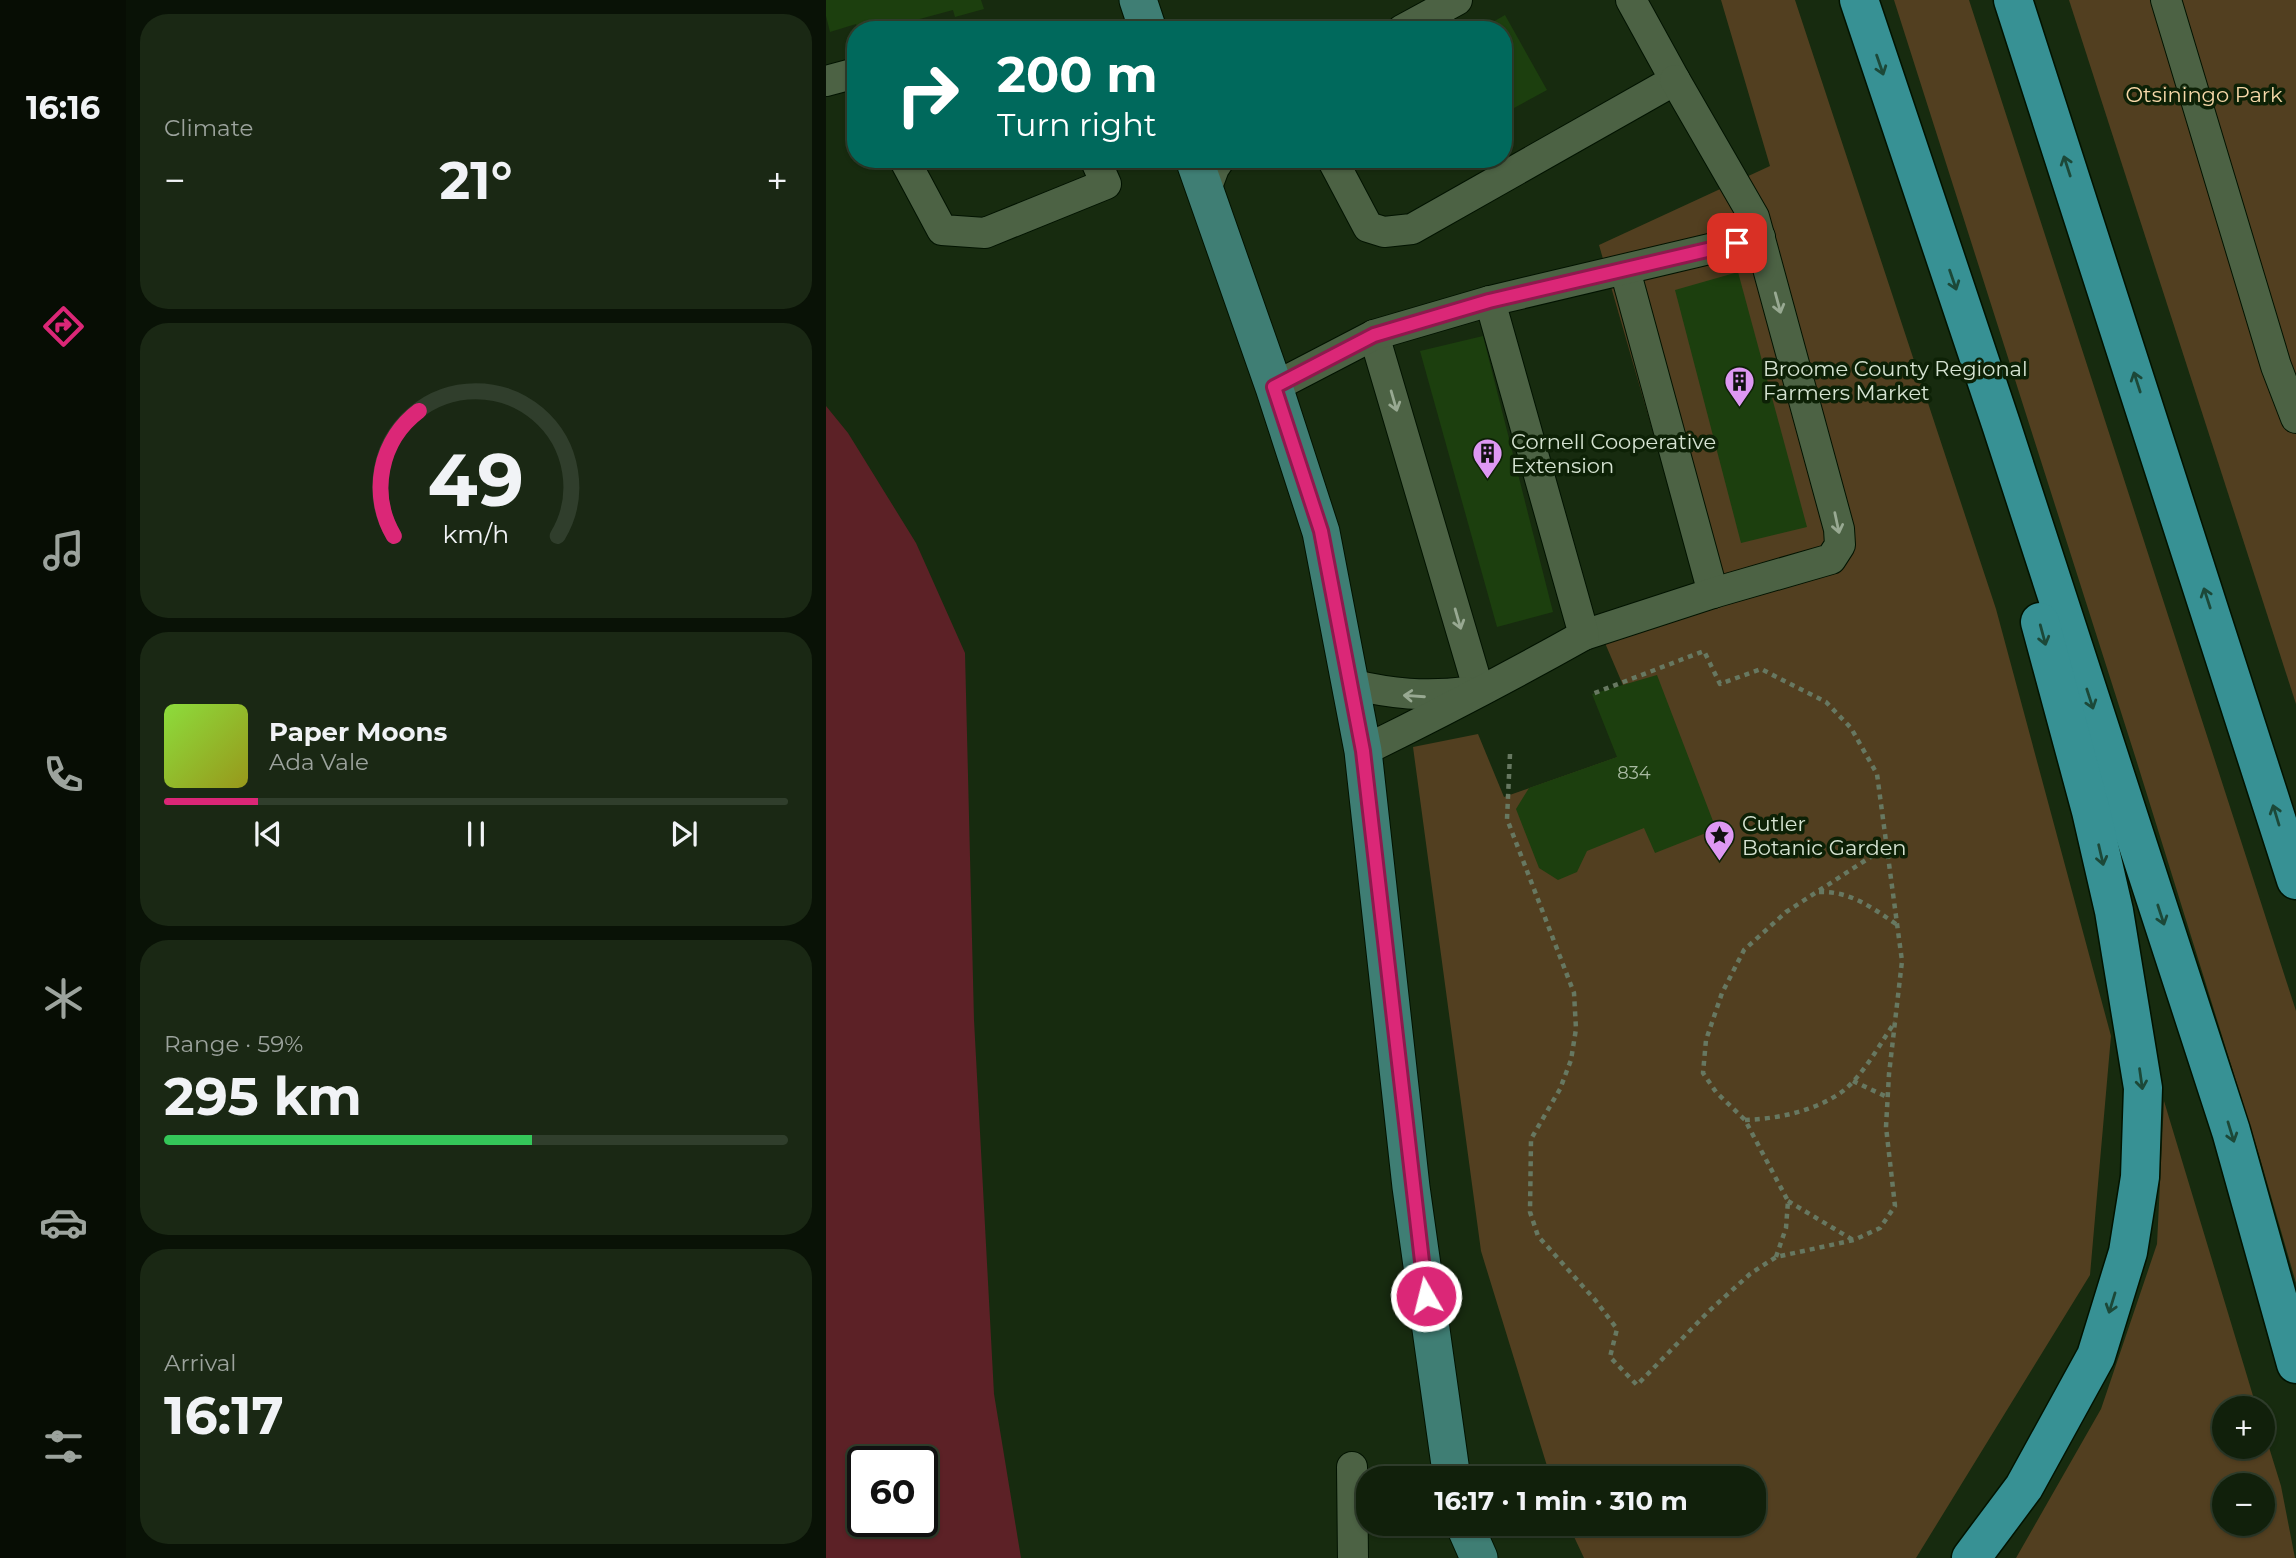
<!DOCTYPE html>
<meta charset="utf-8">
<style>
:root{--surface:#11200b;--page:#1a2814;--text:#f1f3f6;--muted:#9ca39d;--line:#303e2c;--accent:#db2777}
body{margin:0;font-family:Montserrat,sans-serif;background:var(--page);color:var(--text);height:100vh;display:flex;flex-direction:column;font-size:26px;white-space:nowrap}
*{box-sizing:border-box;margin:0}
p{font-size:23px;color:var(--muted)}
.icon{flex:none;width:38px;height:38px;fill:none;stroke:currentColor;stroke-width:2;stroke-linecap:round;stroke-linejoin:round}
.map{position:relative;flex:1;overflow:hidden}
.panel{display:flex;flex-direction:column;gap:14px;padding:14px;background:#091206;width:700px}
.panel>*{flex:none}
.hud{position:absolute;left:21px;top:21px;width:665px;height:147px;border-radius:28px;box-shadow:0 2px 5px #0004,0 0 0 2px var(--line);background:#00695c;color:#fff;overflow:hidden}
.controls{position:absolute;left:1386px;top:1396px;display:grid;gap:14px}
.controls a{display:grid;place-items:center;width:63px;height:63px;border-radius:50%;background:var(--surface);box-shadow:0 2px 5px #0004,0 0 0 2px var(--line);font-size:35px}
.speed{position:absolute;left:21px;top:1446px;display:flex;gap:14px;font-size:35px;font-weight:700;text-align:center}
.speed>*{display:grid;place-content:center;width:91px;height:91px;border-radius:50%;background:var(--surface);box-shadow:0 2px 5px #0004,0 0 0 2px var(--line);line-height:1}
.speed .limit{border:4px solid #111;border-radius:10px;background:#fff;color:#111}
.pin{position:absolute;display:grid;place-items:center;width:60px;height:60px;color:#fff;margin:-30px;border-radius:14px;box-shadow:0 4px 10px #0006}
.me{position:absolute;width:77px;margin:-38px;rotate:352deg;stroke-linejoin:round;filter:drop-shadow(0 0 5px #0008)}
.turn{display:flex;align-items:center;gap:24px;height:147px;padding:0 35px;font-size:32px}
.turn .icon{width:91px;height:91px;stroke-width:2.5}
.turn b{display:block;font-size:49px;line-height:60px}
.big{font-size:52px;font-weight:700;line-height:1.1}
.panel .card{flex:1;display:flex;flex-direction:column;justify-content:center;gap:10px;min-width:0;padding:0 24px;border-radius:28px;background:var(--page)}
.panel .dial{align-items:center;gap:0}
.dial svg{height:182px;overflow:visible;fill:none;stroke:var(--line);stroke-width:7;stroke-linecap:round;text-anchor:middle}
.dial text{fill:var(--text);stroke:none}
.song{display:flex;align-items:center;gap:21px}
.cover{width:84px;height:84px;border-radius:10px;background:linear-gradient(135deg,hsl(90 70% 55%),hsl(60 70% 35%))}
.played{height:7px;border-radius:4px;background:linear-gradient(90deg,var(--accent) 15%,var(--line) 15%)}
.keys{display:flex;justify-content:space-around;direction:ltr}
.heat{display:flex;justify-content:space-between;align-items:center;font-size:38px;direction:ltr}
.charge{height:10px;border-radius:5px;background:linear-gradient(90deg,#34c759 59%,var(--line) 0)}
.trip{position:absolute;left:530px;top:1466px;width:410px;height:70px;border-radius:28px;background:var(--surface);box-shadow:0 2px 5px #0004,0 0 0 2px var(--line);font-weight:700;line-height:70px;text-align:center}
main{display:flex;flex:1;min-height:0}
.tabs{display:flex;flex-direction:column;width:126px;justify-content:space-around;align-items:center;background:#070d04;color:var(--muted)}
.tabs .icon{width:49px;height:49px}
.tabs .current{color:var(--accent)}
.tabs b{font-size:32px;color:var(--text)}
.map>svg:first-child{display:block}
.green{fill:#523f20;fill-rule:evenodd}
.water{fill:#5c2126;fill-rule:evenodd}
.building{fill:#1c3f0e}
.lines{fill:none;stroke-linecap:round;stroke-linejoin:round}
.minor-casing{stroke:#021300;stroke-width:32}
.major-casing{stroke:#021300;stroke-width:39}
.highway-casing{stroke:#021300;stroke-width:41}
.path{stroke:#677861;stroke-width:4.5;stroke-dasharray:5 5;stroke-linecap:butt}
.minor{stroke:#4c6244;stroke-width:30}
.major{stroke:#3f7e74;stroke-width:37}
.highway{stroke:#379194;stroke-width:38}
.oneway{stroke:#1c4838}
.oneway2{stroke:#98a992}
.route-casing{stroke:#8e194d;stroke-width:18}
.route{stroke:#db2777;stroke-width:12}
.labels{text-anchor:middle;stroke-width:7;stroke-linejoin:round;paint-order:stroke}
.number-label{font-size:18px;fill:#a8baa1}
.park-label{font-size:21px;fill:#f7d8a9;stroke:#0d2106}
.poi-label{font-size:21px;fill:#d6e3d2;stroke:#0d2106;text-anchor:start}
</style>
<main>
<nav class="tabs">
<b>16:16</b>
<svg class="icon current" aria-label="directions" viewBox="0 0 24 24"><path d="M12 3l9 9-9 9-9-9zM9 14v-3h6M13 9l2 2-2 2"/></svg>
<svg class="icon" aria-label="music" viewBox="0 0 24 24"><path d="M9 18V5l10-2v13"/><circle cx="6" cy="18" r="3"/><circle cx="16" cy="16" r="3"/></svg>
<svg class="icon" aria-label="phone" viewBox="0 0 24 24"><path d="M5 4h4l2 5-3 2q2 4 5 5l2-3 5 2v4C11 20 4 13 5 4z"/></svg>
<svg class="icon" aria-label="climate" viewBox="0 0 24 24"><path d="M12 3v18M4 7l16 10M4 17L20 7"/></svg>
<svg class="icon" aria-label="car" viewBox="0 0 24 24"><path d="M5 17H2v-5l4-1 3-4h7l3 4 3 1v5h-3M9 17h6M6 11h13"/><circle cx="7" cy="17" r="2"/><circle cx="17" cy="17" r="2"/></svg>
<svg class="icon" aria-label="filters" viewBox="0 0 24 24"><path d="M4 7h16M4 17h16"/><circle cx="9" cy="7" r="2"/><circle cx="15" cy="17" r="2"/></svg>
</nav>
<section class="panel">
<div class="card"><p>Climate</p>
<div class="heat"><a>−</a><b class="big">21°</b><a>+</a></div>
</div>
<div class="card dial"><svg viewBox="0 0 100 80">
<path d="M14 69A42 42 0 1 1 86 69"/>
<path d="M14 69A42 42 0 0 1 25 14" stroke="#db2777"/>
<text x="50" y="56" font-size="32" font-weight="700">49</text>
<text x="50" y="72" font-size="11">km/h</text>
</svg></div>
<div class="card">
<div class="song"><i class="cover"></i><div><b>Paper Moons</b><p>Ada Vale</p></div></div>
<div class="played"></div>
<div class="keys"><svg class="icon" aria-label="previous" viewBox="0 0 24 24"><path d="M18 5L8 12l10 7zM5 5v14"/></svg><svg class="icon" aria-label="pause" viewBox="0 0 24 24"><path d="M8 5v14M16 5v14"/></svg><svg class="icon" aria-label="next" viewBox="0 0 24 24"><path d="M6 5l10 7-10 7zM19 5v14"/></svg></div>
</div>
<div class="card"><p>Range · 59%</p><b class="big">295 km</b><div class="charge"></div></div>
<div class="card"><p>Arrival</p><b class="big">16:17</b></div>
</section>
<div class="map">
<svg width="1470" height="1558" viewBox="0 0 1470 1558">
<rect width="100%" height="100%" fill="#172b0f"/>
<g class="green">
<polygon points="895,0 969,0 1170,609 1285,1036 1264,1275 1090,1558 758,1558 742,1524 928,1524 928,1479 725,1479 655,1251 587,747 652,734 678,797 823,746 779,643 877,606 773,245 944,166"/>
<polygon points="1068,0 1143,0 1470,1011 1470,1283 1434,1158 1309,756"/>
<polygon points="1243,0 1470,0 1470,704"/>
<path d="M1338,1101L1431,1409H1398V1447H1437V1428L1455,1486L1469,1558H1190L1275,1409L1331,1244ZM1398,1486H1437V1524H1398Z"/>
</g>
<path class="water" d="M0,406L22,433L90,543L139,653L148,1020L168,1394L195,1558H0ZM37,1461H96V1521H37Z"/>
<g class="building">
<polygon points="0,0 155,0 158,9 129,17 127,10 64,27 65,30 32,30 30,24 4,32 0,16"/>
<polygon points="679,15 721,90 677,114 677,30 653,30"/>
<polygon points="912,272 981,527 915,543 849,290"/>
<polygon points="657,336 727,612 671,627 594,351"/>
<polygon points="831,675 890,829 829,853 818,828 761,851 751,872 732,880 713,868 690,809 703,788 791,757 766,694"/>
</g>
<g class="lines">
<defs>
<g id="minor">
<polyline points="1340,0 1450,366 1470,418"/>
<polyline points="576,30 631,0"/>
<polyline points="0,81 30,73"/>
<polyline points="78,159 116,230 159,233 280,184 269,159"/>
<polyline points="506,159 542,227 558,232 586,229 849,80 805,0"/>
<polyline points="379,192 388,168 394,159"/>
<polyline points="799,270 887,593"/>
<polyline points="548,335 653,691"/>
<polyline points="448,387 548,335 664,301 934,237"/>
<polyline points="758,635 887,593 1005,559 1014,545 1013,529 928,217 849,80"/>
<path d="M524,684C567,694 598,697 642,692"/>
<path d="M537,751C612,714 685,676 758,635L664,301"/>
<polyline points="526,1467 527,1558"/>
</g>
<g id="major">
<polyline points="312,0 322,30"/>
<polyline points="368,159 448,387 495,532 537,751 585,1187 626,1479"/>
<polyline points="638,1524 653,1558"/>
</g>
<g id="highway">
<polyline points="1033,0 1175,424 1405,1131 1470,1364"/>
<polyline points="1187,0 1470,880"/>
<polyline points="1145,1558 1198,1487 1270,1356 1302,1252 1314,1177 1317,1088 1288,911 1265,811 1214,622"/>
</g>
</defs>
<use href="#minor" class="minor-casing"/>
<use href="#major" class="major-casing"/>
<use href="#highway" class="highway-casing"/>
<g class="path">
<polyline points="684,754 681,819 748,993 750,1029 745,1060 734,1089 705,1139 704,1212 712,1236 770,1301 791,1329 784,1357 811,1385 883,1311 924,1274 950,1257 1028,1240 1054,1228 1069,1206 1060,1127 1063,1074 1076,961 1051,774 1025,728 1000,702 935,669 894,684 878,651 766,694"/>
<path d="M993,892C1024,891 1045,907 1070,924"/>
<polyline points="1027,1081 1061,1097"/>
<path d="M919,1120C951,1119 990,1111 1017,1091C1039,1073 1053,1045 1069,1022"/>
<polyline points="962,1201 1027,1240"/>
<polyline points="950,1257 960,1228 962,1201 919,1120 890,1092 877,1073 880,1040 896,993 918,950 960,912 1060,847"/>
</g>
<use href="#minor" class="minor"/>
<use href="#major" class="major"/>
<use href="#highway" class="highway"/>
</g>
<defs><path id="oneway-shaft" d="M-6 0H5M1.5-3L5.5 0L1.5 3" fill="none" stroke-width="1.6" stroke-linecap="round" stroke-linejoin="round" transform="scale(1.75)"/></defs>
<g class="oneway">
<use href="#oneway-shaft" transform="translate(1054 65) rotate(71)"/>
<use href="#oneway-shaft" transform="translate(1241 166) rotate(-108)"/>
<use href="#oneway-shaft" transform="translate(1127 280) rotate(71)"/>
<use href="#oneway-shaft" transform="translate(1311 382) rotate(-108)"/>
<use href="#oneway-shaft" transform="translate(1381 598) rotate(-108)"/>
<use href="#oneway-shaft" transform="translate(1217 635) rotate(75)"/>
<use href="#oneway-shaft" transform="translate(1264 699) rotate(72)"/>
<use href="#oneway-shaft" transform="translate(1450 815) rotate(-107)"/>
<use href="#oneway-shaft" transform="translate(1275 855) rotate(77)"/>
<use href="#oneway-shaft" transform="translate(1335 915) rotate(72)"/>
<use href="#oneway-shaft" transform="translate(1315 1079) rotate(82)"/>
<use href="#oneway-shaft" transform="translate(1405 1132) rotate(73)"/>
<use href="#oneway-shaft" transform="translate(1286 1303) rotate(107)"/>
</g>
<g class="oneway2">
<use href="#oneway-shaft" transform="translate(952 303) rotate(75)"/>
<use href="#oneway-shaft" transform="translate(568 401) rotate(74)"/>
<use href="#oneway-shaft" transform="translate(1011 523) rotate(78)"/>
<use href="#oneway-shaft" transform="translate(632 619) rotate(74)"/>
<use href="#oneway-shaft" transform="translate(588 696) rotate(-176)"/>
</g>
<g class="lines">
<defs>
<polyline id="route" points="600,1296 537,751 495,531 448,387 548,335 663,301 911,243"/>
</defs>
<use href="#route" class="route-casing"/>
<use href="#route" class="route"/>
</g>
<defs>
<symbol id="building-pin" viewBox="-11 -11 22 30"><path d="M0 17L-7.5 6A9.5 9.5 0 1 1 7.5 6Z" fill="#de98f3" stroke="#0d2106"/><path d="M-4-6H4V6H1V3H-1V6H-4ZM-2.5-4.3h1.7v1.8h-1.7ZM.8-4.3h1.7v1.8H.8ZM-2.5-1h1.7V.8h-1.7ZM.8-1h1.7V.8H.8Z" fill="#111"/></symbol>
<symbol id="sight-pin" viewBox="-11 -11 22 30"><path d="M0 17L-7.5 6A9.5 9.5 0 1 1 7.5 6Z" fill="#de98f3" stroke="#0d2106"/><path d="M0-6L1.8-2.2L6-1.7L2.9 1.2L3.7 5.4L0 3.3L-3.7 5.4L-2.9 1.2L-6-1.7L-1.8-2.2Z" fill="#111"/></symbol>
</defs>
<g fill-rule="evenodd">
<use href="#building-pin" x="896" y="364" width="35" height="47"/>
<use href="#building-pin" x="644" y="436" width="35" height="47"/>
<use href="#sight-pin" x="876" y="818" width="35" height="47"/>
</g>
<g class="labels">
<g class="number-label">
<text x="808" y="779">834</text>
</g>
<g class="park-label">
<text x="1378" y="102">Otsiningo Park</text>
</g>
<g class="poi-label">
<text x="937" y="376">Broome County Regional<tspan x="937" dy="24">Farmers Market</tspan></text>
<text x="685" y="449">Cornell Cooperative<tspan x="685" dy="24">Extension</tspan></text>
<text x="916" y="831">Cutler<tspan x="916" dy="24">Botanic Garden</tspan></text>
</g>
</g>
</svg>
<div class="controls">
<a>+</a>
<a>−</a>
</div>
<div class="speed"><div class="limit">60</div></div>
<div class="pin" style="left:911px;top:243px;background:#d93025"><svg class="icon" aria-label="arrive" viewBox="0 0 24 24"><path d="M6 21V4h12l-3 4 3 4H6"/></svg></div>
<svg class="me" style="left:600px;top:1296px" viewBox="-20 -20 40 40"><circle r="17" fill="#db2777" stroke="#fff" stroke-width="3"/><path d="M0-11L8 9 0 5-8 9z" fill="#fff"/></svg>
<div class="trip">16:17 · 1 min · 310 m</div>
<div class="hud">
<div class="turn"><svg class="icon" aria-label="right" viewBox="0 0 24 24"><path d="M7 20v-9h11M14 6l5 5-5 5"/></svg><div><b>200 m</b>Turn right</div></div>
</div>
</div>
</main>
